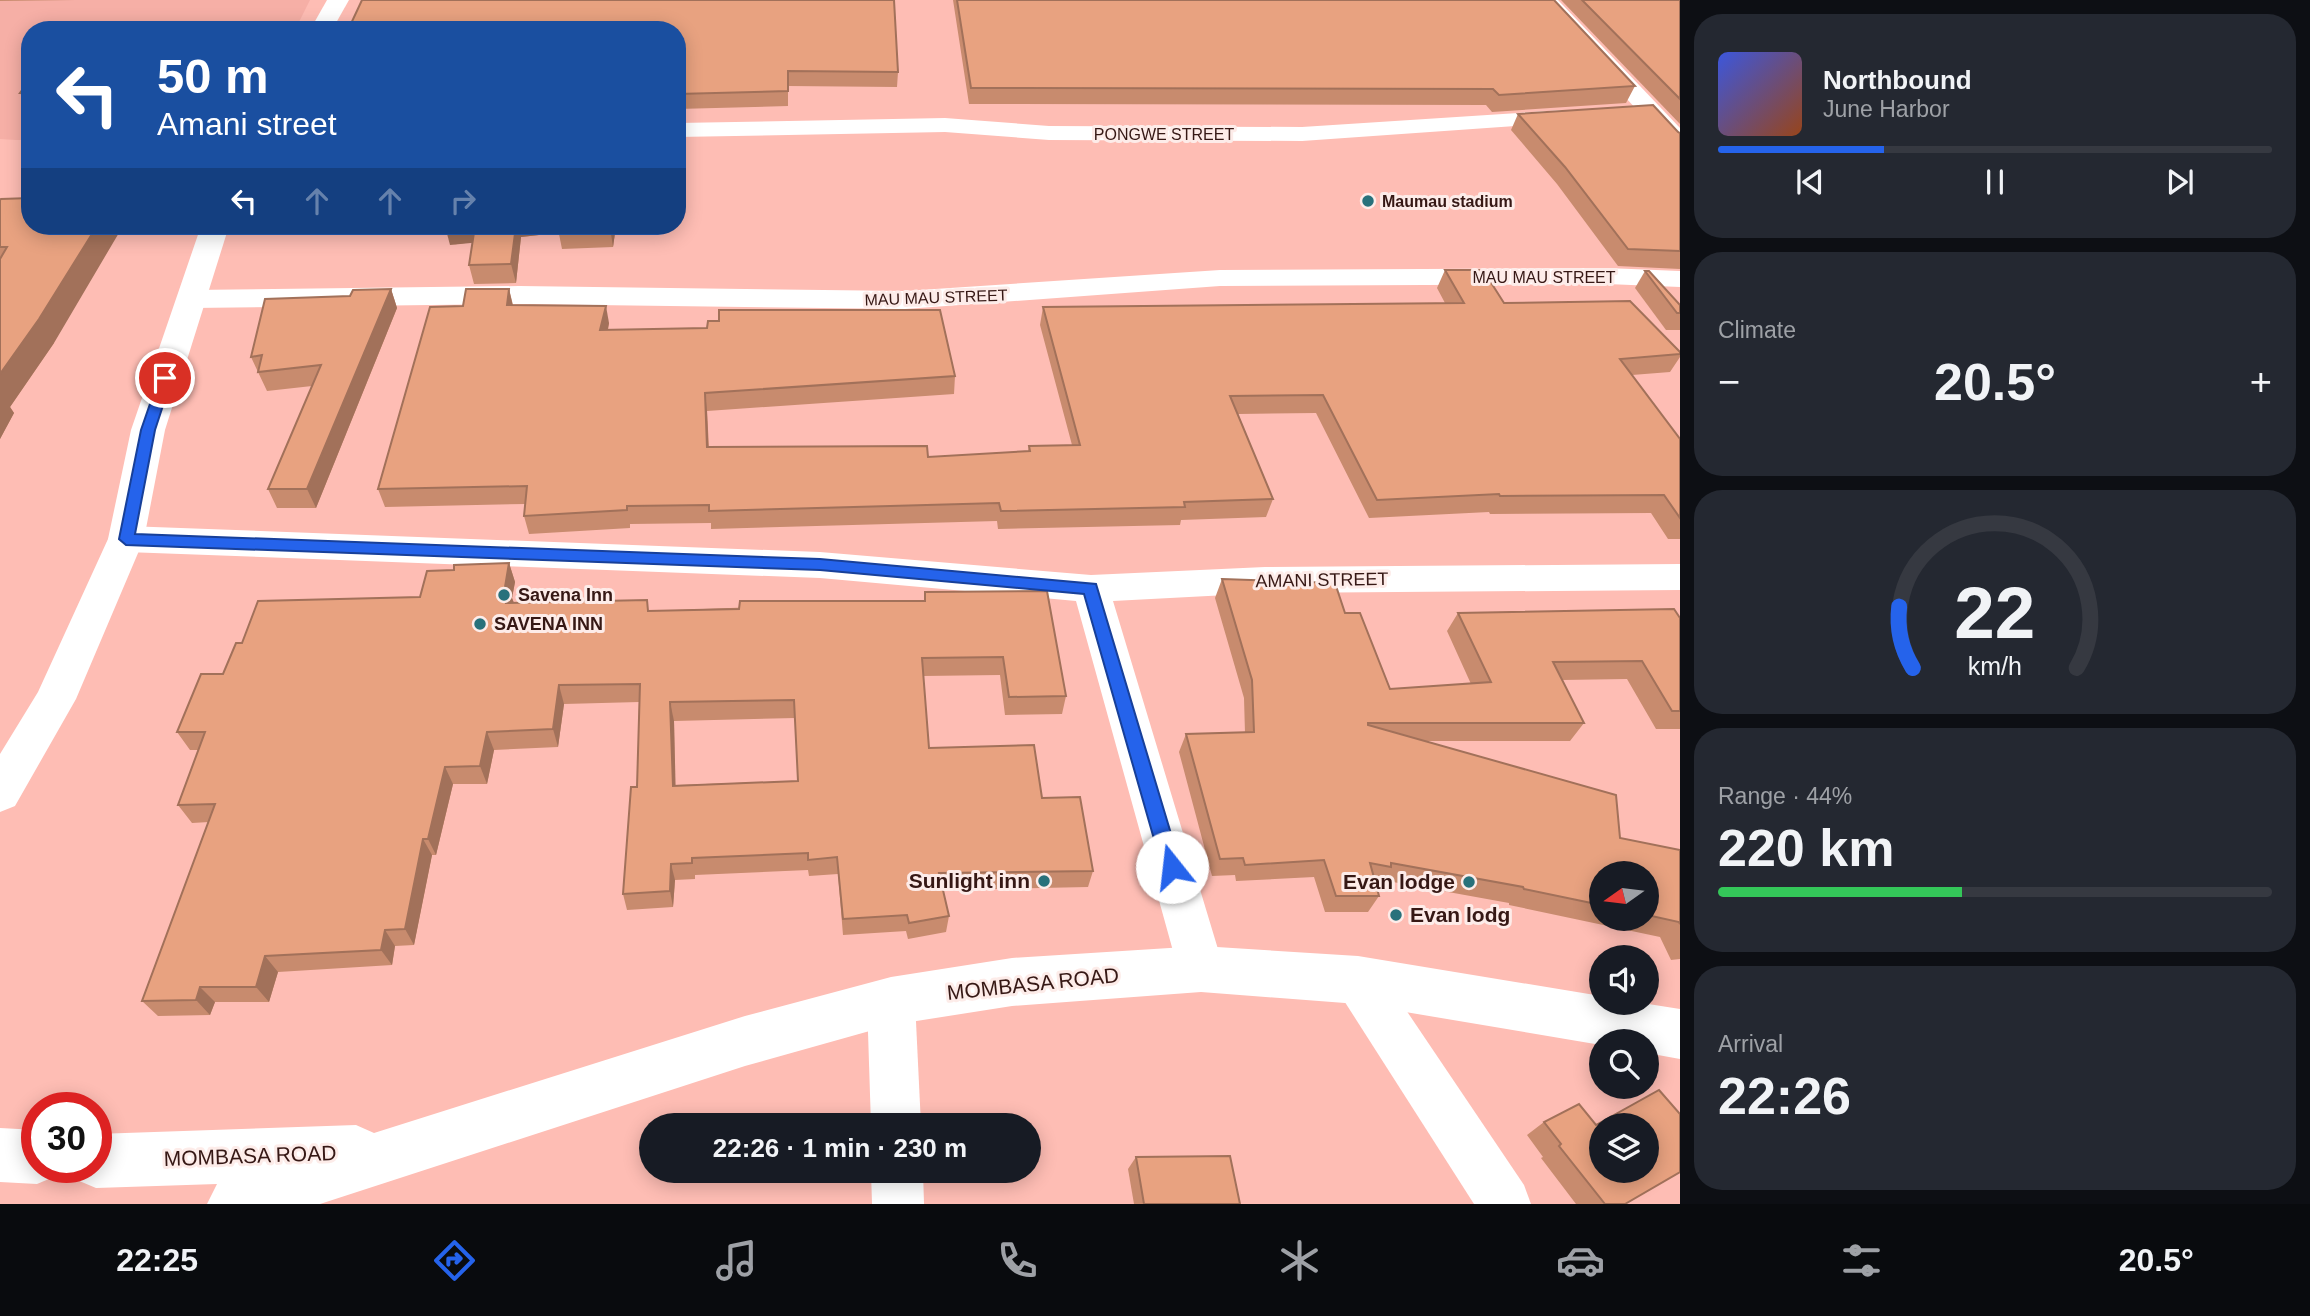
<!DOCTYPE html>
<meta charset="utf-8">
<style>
:root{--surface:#171b24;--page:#242831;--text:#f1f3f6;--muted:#9ea1a6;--line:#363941;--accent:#2563eb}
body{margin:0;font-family:Arial,sans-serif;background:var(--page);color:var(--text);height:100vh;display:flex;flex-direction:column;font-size:26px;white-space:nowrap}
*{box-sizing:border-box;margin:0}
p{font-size:23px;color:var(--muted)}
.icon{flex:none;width:38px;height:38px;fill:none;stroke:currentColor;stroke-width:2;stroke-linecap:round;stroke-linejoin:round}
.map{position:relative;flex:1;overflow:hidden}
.details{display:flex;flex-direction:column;gap:14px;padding:14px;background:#0d0f14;width:630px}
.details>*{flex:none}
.guide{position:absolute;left:21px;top:21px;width:665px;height:214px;border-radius:28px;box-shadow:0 4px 18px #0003;background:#1a4fa0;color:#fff;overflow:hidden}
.needle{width:46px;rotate:256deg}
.fabs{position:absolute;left:1589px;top:861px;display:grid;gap:14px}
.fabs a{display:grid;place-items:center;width:70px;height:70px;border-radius:50%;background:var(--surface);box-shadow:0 4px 18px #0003;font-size:35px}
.speed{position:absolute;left:21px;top:1092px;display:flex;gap:14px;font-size:35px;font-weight:700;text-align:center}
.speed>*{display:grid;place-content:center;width:91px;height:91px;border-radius:50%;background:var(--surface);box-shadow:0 4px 18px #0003;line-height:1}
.speed .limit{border:10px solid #d22;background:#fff;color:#111}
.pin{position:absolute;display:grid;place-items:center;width:60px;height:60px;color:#fff;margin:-30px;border:4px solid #fff;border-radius:50%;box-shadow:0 2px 7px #0007}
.me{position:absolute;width:77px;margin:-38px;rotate:344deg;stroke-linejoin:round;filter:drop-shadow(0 0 5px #0008)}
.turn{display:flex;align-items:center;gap:24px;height:147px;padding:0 21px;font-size:32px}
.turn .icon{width:91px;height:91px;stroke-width:2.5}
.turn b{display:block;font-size:49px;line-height:60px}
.lanes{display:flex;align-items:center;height:66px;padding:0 21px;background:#0003;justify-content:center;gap:35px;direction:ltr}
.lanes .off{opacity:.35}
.big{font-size:52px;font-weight:700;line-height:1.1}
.details .widget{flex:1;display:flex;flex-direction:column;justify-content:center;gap:10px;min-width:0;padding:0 24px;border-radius:28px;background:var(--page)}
.details .dial{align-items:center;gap:0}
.dial svg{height:182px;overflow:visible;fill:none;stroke:var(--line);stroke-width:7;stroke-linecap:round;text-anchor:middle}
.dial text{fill:var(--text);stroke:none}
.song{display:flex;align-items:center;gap:21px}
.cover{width:84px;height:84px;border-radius:10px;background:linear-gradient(135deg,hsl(230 70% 55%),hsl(20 70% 35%))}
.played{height:7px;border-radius:4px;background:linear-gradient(90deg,var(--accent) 30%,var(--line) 30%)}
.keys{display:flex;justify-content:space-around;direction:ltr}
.heat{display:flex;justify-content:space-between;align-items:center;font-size:38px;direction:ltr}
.charge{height:10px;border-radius:5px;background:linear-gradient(90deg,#34c759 44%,var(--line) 0)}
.trip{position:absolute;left:639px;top:1113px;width:402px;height:70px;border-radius:35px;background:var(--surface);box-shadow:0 4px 18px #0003;font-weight:700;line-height:70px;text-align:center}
.tab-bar{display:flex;height:112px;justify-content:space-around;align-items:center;background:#090b0e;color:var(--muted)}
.tab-bar .icon{width:49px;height:49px}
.tab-bar .on{color:var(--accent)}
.tab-bar b{font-size:32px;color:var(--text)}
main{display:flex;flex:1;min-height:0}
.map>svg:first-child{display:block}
.built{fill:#f6afa6}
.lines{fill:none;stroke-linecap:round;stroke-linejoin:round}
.minor{fill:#fff;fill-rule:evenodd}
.secondary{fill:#fff;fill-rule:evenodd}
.trunk{fill:#fff;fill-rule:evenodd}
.wall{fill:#c88b6e;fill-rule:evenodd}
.shaded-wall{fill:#a2715a}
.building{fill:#e8a280;stroke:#a2715a;stroke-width:2;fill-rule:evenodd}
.route{fill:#2563eb;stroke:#184099;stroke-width:2}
.poi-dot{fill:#28717b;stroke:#fdece9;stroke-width:2.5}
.labels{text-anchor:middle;stroke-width:6;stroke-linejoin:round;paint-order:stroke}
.far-street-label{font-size:16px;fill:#361815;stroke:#fdece9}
.far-poi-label{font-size:16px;font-weight:bold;fill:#361815;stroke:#fdece9;text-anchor:start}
.street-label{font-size:18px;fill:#361815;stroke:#fdece9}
.poi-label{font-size:18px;font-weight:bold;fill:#361815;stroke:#fdece9;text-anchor:start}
.near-poi-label{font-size:21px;font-weight:bold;fill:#361815;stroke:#fdece9;text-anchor:end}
.near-street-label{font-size:21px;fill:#361815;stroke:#fdece9}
</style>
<main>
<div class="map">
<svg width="1680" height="1204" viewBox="0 0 1680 1204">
<rect width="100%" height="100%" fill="#febdb4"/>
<polygon class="built" points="0,0 310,0 295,30 30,30 30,140 16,140 0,139"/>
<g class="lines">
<g class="minor">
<polygon points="1536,0 1558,0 1680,128 1680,149 1671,147"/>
<polygon points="1564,110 1572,112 1576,117 1572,122 1302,141 1049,140 945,132 677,137 677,123 945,118 1049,126 1302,127"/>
<polygon points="1607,268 1680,271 1680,287 1607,284 1220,286 905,309 519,304 191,308 181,305 177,299 181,293 191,290 519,286 905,291 1220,270"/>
<polygon points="126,526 820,552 1091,575 1265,567 1680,564 1680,590 1265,593 1113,601 1224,969 1217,985 1201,991 1185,985 1178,969 1076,601 820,578 126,552 114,548 108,539 114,530"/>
<polygon points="1358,958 1375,964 1524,1185 1531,1204 1474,1204 1341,996 1335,980 1341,964"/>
<polygon points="891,978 908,985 915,1001 921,1125 871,1125 867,1001 874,985"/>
<polygon points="871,1171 923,1171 924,1204 872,1204"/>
</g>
<g class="secondary">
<polygon points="327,0 349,0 332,30 310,30"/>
<polygon points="201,226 229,226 165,430 144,539 76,699 15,806 0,812 0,754 38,692 108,539 131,430"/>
</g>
<g class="trunk">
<polygon points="1201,946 1358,956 1601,996 1601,1003 1642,1003 1680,1009 1680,1059 1647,1053 1647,1041 1601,1041 1601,1045 1358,1004 1201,992 1012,1006 891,1025 745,1066 320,1204 207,1204 217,1184 96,1188 77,1180 72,1167 96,1167 96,1134 356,1125 374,1133 745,1016 891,977 1012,958"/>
<polygon points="0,1128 37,1130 37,1167 60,1167 56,1176 37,1184 0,1182"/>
</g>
</g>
<g class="wall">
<polygon points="0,0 75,0 0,1"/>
<polygon points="953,0 1554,0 1635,86 1626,103 1492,112 1486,105 969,104"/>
<polygon points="1561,0 1680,0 1680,124"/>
<polygon points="677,30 898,72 897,87 788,86 788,106 677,109"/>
<polygon points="30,79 30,111 20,93"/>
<polygon points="1518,114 1680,133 1680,269 1618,266 1557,184 1511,130"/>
<polygon points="0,200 54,343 10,407 14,413 0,439"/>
<polygon points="556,226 557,233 521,237 516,283 474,284 469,265 473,242 450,245"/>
<polygon points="616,226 613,247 562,249 558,229"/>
<polygon points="1445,270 1504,303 1680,352 1680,357 1670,372 1632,375 1680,439 1680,539 1668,539 1651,513 1490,514 1489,512 1369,518 1316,413 1238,414 1273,499 1266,517 1181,520 1180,525 998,529 997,521 711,529 711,523 630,524 630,528 529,534 524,516 525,504 385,507 378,489 509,289 513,305 609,323 608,330 955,376 954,394 707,411 709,447 928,457 1028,451 1029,446 1072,445 1040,325 1043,307 1445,303 1437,288"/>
<polygon points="1645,271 1680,305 1680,330 1666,330 1635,288"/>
<polygon points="391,289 397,308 316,508 277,508 268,489 312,386 267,391 251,357 350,296"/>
<path d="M509,563L515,582L512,598L514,603L649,611L924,601L925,592L1066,696L1062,714L1005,715L1000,675L923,676L929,748L1042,798L1093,871L1088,887L943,890L949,916L946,932L908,939L906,931L843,935L838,874L809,876L808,870L695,875V879L675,880L673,907L627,910L623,894L637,787L639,702L564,704L558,747L494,750L487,784H453L436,855H432L414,945L395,946L392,965L278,972L269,1002H215L210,1015L158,1016L142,1001L209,822L192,823L178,805L199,750H190L177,732L223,674L242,643L420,597L454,570ZM795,718L798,781L675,785L674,721Z"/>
<path d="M1222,579L1345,613L1390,689L1471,684L1447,631L1458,613L1680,618V729H1656L1627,679L1562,680L1584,723L1570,741H1423L1620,838L1680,850V959L1671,960L1660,937L1509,905V903L1382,880L1380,884L1376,883L1379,896L1368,912H1325L1314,877L1236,881L1235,875L1212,876L1179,752L1186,734L1245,733L1244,698L1215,598ZM1601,873H1647V919H1601Z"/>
<polygon points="1544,1122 1596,1125 1625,1204 1576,1204 1541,1158 1543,1157 1527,1135"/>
<polygon points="1136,1157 1240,1204 1134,1204 1128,1169"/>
</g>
<g class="shaded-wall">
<polygon points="97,226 123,226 54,343 10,407 14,413 0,439 0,374"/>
<polygon points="445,226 477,226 481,242 450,245"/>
<polygon points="516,226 556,226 557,233 521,237 516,283 511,264"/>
<polygon points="610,226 616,226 613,247 610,227"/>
<polygon points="391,289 397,308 316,508 307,489"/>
<polygon points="509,289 513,307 507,305"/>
<polygon points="606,306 609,323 604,348 600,330"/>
<polygon points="705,393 707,411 709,465 707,447"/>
<polygon points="509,563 515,582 512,598 515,606 506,603 505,587"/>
<polygon points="559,685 564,704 558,747 553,729"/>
<polygon points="670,702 674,721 676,803 673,786"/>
<polygon points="487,732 494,750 487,784 480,766"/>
<polygon points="445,767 453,784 436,855 428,839"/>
<polygon points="423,839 432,855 414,945 405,929"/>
<polygon points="671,864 675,880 673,907 670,891"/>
<polygon points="385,930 395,946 392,965 381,950"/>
<polygon points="265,956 278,972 269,1002 256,987"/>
<polygon points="200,987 215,1002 210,1015 196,1000"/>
</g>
<g class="building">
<polygon points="362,0 894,0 898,72 788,71 788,91 677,94 677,30 348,30"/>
<polygon points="957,0 1554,0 1635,86 1499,95 1493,89 971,88"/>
<polygon points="1582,0 1680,0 1680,99"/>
<polygon points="63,27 206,28 205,30 62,30"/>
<polygon points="30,79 30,93 20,93"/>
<polygon points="1653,105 1678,132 1680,133 1680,251 1628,249 1565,167 1518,114"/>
<polygon points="30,198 30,226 97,226 39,319 0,374 0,259 7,247 0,247 0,200 1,199"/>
<polygon points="475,226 516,226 511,264 469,265"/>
<polygon points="558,226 610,226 610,227 558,229"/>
<polygon points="1445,270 1483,270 1504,303 1630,301 1680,352 1680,354 1620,359 1680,439 1680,518 1664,495 1500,496 1499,494 1377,500 1323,395 1230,396 1273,499 1184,502 1185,507 1001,511 999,503 709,511 709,505 627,506 627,510 524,516 527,486 378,489 430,307 463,306 466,289 509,289 507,305 606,306 600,330 707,328 708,321 719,321 719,310 940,310 955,376 705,393 707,447 927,446 928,457 1030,451 1029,446 1080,445 1043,307 1464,303"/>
<polygon points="1645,271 1649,271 1680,305 1680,313 1677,313"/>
<polygon points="391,289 307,489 268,489 321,365 258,372 262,355 251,357 265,299 350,296 353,290"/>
<path d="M509,563L505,587H509L506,603L647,600L648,611L739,609L740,601H925V592L1047,591L1066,696L1009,697L1003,657L922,658L929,748L1034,745L1042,798L1080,797L1093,871L939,873L949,916L909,923L907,915L843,919L837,857L808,860V853L692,858V863L671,864L670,891L623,894L631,787H637L640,684L559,685L553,729L487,732L480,766L445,767L428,839H423L405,929L385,930L381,950L265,956L256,987H200L196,1000L142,1001L215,804L178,805L205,732H177L201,674H223L236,643H242L258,601L420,597L427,571L454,570V565ZM794,700L798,781L673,786L670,702Z"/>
<polygon points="1222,579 1335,583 1345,613 1360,613 1390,689 1491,682 1458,613 1674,609 1680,618 1680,711 1672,711 1642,661 1553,662 1584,723 1368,723 1368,725 1616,795 1620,838 1680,850 1680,924 1679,922 1647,915 1647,873 1601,873 1601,905 1524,889 1523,887 1391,863 1391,867 1370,863 1379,896 1336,896 1324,860 1245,865 1243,858 1220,859 1186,734 1254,732 1252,680"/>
<path d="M1659,1090L1680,1114V1172L1625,1204H1605L1559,1146L1561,1144L1544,1122L1579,1104L1596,1125ZM1601,1125H1647V1171H1601Z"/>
<polygon points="1230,1156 1240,1204 1144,1204 1136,1157"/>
</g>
<polygon class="route" points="165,374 172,378 155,430 135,534 820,559 1096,584 1181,867 1179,873 1172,876 1165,873 1162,867 1084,594 820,570 126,545 119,539 141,430 159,378"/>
<g class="poi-dot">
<circle cx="1368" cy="201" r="7"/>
<circle cx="504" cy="595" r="7"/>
<circle cx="480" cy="624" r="7"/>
<circle cx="1044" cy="881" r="7"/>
<circle cx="1469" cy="882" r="7"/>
<circle cx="1396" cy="915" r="7"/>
</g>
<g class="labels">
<g class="far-street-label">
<text x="1164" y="140">PONGWE STREET</text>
<text x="1544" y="283">MAU MAU STREET</text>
<text transform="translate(936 297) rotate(-2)" y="6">MAU MAU STREET</text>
</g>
<g class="far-poi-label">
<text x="1382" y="207">Maumau stadium</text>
</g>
<g class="street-label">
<text transform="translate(1322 580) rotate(-1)" y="6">AMANI STREET</text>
</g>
<g class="poi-label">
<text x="518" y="601">Savena Inn</text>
<text x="494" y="630">SAVENA INN</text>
</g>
<g class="near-poi-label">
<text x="1030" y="888">Sunlight inn</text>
<text x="1455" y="889">Evan lodge</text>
<text x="1410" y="922" text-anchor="start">Evan lodg</text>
</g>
<g class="near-street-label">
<text transform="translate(1033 984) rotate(-6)" y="7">MOMBASA ROAD</text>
<text transform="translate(250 1156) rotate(-2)" y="7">MOMBASA ROAD</text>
</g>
</g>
</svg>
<div class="fabs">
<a><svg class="needle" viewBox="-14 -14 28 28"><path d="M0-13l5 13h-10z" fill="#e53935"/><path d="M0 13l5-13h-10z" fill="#9ea1a6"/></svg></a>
<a><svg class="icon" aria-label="sound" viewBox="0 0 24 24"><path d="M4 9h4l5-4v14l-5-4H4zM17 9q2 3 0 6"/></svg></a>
<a><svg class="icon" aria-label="search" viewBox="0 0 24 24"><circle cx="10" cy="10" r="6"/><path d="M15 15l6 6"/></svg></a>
<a><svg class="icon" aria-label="layers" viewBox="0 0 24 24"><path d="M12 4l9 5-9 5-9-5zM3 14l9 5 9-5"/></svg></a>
</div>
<div class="speed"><div class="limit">30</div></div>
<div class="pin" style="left:165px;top:378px;background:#d93025"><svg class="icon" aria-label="arrive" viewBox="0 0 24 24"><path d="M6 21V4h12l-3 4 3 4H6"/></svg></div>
<svg class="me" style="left:1172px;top:867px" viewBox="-20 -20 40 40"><circle r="19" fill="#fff"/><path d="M0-13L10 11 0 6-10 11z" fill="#2563eb"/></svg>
<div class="trip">22:26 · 1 min · 230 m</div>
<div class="guide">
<div class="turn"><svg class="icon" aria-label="left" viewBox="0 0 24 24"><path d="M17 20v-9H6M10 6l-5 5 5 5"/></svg><div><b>50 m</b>Amani street</div></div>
<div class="lanes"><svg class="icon" aria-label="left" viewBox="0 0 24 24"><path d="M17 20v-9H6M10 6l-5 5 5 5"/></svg><svg class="icon off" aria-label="ahead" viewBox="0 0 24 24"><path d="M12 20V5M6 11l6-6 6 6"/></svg><svg class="icon off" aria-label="ahead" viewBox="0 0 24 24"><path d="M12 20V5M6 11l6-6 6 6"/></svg><svg class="icon off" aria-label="right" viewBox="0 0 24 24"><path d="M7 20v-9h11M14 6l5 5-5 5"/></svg></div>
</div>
</div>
<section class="details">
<div class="widget">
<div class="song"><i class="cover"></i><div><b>Northbound</b><p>June Harbor</p></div></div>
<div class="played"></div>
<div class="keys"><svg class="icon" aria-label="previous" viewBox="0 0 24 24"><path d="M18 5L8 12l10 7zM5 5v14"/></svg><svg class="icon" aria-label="pause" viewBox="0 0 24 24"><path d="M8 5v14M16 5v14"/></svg><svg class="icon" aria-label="next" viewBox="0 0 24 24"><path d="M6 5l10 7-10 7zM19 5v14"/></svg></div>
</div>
<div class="widget"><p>Climate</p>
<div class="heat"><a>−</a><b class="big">20.5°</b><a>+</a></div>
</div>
<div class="widget dial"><svg viewBox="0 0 100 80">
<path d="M14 69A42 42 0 1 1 86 69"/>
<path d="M14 69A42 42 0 0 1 8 42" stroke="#2563eb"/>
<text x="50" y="56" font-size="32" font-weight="700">22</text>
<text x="50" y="72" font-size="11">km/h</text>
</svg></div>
<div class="widget"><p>Range · 44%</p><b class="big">220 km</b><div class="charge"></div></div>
<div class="widget"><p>Arrival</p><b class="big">22:26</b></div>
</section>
</main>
<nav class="tab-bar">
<b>22:25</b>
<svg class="icon on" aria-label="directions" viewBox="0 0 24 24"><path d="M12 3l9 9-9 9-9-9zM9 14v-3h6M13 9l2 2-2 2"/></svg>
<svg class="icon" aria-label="music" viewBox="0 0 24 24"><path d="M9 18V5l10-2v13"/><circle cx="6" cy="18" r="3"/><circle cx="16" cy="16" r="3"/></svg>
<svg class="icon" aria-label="phone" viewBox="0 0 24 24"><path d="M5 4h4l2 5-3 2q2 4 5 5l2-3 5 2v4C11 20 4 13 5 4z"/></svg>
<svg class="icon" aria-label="climate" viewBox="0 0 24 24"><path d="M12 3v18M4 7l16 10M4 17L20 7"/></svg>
<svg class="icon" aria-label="car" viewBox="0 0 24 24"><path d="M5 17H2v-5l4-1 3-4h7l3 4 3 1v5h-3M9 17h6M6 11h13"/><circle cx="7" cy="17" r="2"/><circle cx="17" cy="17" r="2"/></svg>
<svg class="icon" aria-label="filters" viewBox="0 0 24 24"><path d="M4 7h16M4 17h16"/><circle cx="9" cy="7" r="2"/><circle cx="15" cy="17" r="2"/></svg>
<b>20.5°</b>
</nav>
